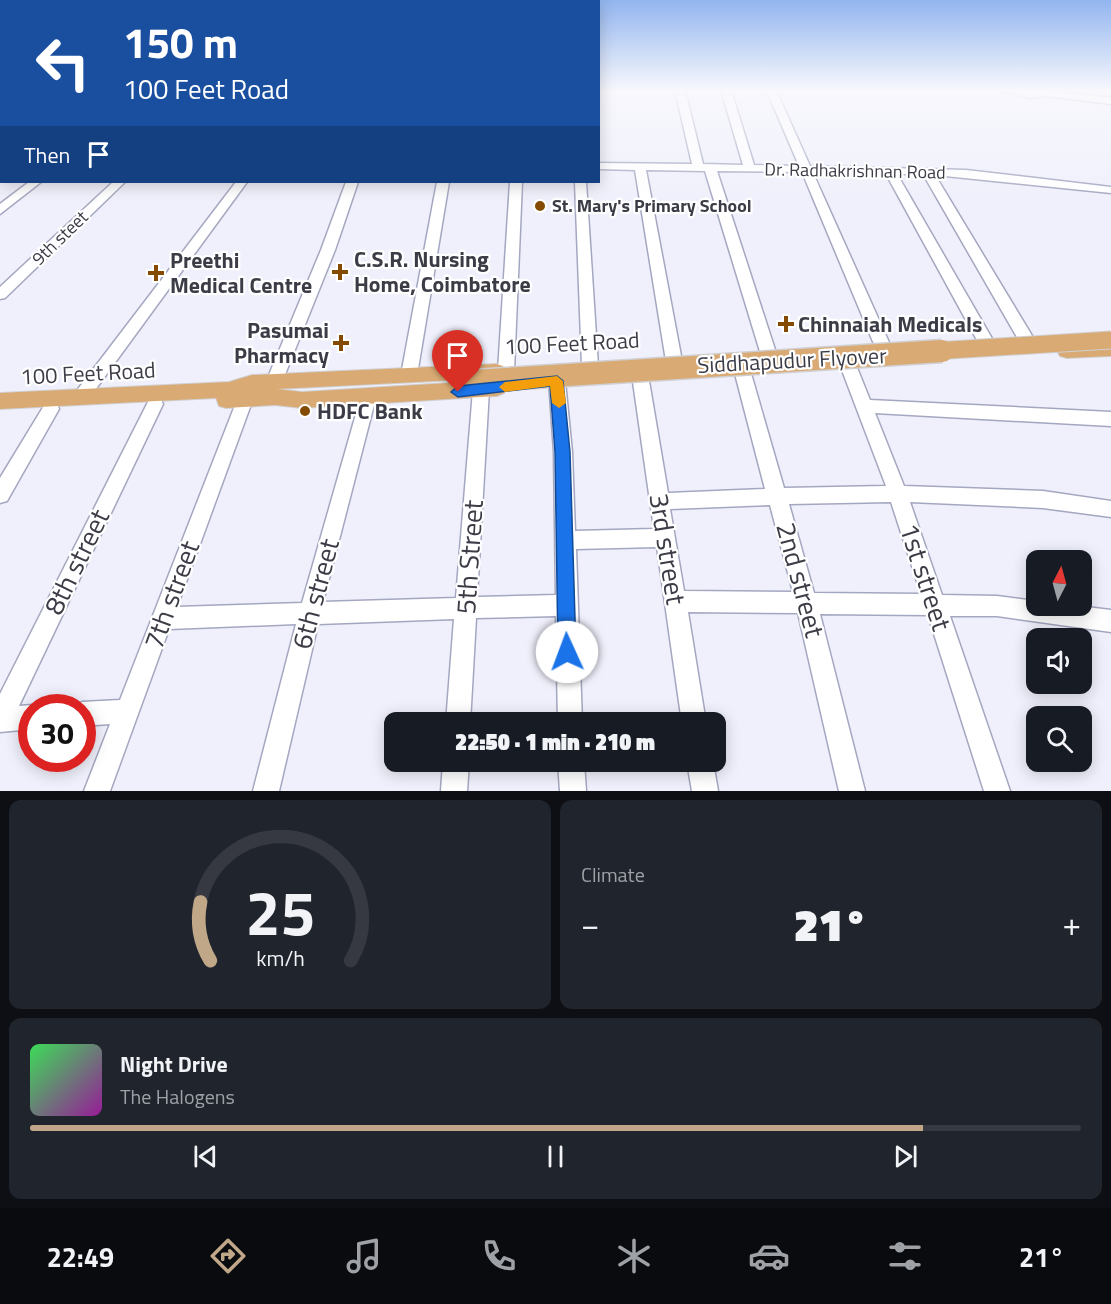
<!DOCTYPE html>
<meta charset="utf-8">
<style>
:root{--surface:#171b24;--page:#20242c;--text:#f1f3f6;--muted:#9ea1a6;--line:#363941;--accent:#c0a787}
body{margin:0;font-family:"Titillium Web",sans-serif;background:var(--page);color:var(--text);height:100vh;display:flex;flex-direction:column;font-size:22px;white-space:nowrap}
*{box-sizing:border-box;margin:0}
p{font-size:20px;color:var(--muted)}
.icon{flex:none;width:33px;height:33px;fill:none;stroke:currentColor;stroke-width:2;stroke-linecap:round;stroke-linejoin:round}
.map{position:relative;height:791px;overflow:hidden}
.drawer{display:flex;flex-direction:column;gap:9px;padding:9px;background:#0d0f14;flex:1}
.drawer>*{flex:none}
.top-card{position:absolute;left:0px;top:0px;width:600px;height:183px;box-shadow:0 3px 15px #0003;background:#1a4fa0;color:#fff;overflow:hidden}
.needle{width:39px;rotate:6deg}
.tools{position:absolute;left:1026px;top:550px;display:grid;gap:12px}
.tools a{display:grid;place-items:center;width:66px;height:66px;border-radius:12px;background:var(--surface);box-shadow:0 3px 15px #0003;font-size:30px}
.speed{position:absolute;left:18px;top:694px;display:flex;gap:12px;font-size:30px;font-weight:700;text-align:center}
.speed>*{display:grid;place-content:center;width:78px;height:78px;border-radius:50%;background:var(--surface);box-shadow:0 3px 15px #0003;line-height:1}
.speed .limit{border:9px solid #d22;background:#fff;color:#111}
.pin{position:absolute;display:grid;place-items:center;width:51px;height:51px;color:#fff;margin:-62px -26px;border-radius:50% 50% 50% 0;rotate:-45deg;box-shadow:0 0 6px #0007}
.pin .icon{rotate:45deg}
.me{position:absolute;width:66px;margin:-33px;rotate:358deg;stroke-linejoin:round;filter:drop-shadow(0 0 4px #0008)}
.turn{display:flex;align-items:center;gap:21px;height:126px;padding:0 24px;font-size:27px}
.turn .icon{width:78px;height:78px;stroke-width:2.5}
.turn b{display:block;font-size:42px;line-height:51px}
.then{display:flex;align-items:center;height:57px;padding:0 24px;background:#0003;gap:12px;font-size:22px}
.big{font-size:45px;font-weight:800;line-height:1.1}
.drawer .card{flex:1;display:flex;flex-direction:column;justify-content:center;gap:9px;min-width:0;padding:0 21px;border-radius:12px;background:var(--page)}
.drawer .dial{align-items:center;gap:0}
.dial svg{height:156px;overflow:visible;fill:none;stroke:var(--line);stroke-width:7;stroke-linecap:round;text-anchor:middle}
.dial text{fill:var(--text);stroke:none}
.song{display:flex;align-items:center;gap:18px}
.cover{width:72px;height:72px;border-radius:9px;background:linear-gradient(135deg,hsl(130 70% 55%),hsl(300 70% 35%))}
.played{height:6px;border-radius:3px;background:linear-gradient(90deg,var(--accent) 85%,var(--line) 85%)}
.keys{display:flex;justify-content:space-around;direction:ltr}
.heat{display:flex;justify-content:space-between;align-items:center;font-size:33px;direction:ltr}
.drawer .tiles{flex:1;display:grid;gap:9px;grid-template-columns:1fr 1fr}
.card:last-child{grid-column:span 2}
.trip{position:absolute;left:384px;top:712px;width:342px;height:60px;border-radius:12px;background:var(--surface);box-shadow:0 3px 15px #0003;font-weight:800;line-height:60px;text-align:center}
.menu{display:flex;height:96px;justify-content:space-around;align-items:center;background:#090b0e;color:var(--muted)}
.menu .icon{width:42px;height:42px}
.menu .current{color:var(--accent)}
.menu b{font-size:27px;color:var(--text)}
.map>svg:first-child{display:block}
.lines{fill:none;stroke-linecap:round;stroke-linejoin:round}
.minor-casing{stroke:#a4a7c0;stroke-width:3}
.major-casing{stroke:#d0d0d3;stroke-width:2}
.minor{fill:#fff;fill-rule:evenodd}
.major{fill:#d9aa73;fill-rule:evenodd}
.major-bridge-far1-casing{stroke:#d0d0d3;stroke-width:19;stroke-linecap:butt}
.major-bridge-casing{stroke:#d0d0d3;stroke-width:25;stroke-linecap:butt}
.major-bridge-far1{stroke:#d9aa73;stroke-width:17}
.major-bridge{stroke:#d9aa73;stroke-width:22}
.route{fill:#1a73e8;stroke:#114b97;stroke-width:1.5}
.slow{fill:#f59e0b}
.poi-dot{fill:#844a00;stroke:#fff;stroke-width:2}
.labels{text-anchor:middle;stroke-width:4.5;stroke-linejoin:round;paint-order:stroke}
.far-street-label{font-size:18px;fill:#3b3c46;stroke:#fff}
.far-poi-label{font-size:18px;font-weight:bold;fill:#3b3c46;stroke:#fff;text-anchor:start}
.poi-label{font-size:22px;font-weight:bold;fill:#3b3c46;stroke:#fff;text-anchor:start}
.street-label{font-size:22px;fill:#3b3c46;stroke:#fff}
.near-street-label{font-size:27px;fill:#3b3c46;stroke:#fff}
</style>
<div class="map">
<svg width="1111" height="791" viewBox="0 0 1111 791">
<rect width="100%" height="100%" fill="#eff0fb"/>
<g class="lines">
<defs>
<g id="minor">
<rect x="0" y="90" width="2" height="5"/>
<polygon points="675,90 685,90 703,164 743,165 721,90 731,90 754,165 799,166 767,91 776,90 810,166 966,170 1111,187 1111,193 935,175 1034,339 1026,344 1018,339 923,174 897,174 994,342 986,347 978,342 886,174 813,173 892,349 889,353 879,353 876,349 802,172 717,171 781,368 779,372 767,372 765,368 705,171 646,170 682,361 680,365 668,365 666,361 635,170 598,169 598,163 692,164"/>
<path d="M998,90C1036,90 1073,93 1111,98V104L1046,96L1030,98Z"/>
<polygon points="2,107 2,114 0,114 0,108"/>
<rect x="0" y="141" width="2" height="6"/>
<polygon points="29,182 41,182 0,214 0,204"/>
<polygon points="113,182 125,182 5,298 0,299 0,287"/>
<polygon points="236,182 247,182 87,401 81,403 75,401 73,397 75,393"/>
<polygon points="346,182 358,182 335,250 282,382 280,386 268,386 266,382 321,250"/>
<polygon points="437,182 449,182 417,375 415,379 403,379 401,375"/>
<polygon points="510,182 522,182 514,371 512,375 500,375 498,371"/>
<polygon points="575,182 586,182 598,366 596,370 584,370 582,366"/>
<path d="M848,359L854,361L856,365L870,400L1111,412V426L875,413L904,486L1043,491L1111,501V517L1043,508L910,502L942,595L997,596L1036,601V606H1078L1111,610V632L997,616H950L1010,791H984L928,615L820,614L865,791H839L798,613L688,612L706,723H682L657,547L576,549L582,723H558L556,616L476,618L470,723H446L454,619L318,624L279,791H253L296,624L169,629L110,791H84L110,724L82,726V708H72L82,702L120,700L239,395L245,393L251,395L253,399L177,607L302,603L362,393L368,391L374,393L376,397L323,602L456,598L473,390L475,386H487L489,390L477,597L556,595L554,452L549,381L551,377H563L565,381L572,452L575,531L654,529L632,375L634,371H646L648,375L668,493L765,489L734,370L736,366H748L750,370L784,488L886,486L840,365L842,361ZM891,502L921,594L814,593L789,504ZM770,505L793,592L684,591L670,509Z"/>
<polygon points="155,398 161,400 163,404 19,706 32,705 39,708 32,708 32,729 0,732 0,694 147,404 149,400"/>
<polygon points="51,403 57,404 59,409 7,501 0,503 0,478 45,404"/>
<polygon points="443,762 469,762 467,791 441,791"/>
<polygon points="558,762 584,762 586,791 560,791"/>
<polygon points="687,762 713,762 718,791 692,791"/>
</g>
<g id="major">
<polygon points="1111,342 1111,356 1067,358 1060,356 1057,351 1060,346 1067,344"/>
<polygon points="496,364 503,366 506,371 503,376 496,378 277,389 302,392 497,380 504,383 507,388 504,393 497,396 302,408 275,405 226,408 219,406 216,398 0,409 0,393 229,382 252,375"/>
</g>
</defs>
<use href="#minor" class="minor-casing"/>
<use href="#major" class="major-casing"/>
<use href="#minor" class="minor"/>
<use href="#major" class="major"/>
<defs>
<polyline id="major-bridge-far1" points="918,352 1111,340"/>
<polyline id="major-bridge" points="474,381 942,351"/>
</defs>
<use href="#major-bridge-far1" class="major-bridge-far1-casing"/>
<use href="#major-bridge" class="major-bridge-casing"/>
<use href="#major-bridge-far1" class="major-bridge-far1"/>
<use href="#major-bridge" class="major-bridge"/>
</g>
<linearGradient id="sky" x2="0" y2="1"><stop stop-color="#92b5ef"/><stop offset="0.45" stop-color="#f8f8fd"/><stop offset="1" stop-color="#f8f8fd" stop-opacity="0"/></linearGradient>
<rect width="1111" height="201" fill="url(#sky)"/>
<polygon class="route" points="557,376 563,381 570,452 576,652 574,659 567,662 560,659 558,652 555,452 550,386 458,397 451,392 458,386"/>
<polygon class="slow" points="557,376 563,381 566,403 559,408 552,403 550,386 505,392 499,387 505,382"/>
<g class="poi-dot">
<circle cx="540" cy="206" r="6"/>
<path d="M337 263h6v6h6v6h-6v6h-6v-6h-6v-6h6z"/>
<path d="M153 264h6v6h6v6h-6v6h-6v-6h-6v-6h6z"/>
<path d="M783 315h6v6h6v6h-6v6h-6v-6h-6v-6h6z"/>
<path d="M338 334h6v6h6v6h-6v6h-6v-6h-6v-6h6z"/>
<circle cx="305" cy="411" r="6"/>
</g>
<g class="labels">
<g class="far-street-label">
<text transform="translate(855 171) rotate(1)" y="6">Dr. Radhakrishnan Road</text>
<text transform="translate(60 238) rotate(-44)" y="6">9th steet</text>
</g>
<g class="far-poi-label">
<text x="552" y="212">St. Mary's Primary School</text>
</g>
<g class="poi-label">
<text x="354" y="267">C.S.R. Nursing<tspan x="354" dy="25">Home, Coimbatore</tspan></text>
<text x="170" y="268">Preethi<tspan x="170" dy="25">Medical Centre</tspan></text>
<text x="798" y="332">Chinnaiah Medicals</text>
<text x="329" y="338" text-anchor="end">Pasumai<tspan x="329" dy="25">Pharmacy</tspan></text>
<text x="317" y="419">HDFC Bank</text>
</g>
<g class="street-label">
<text transform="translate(572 343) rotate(-3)" y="8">100 Feet Road</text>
<text transform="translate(792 360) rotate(-3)" y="8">Siddhapudur Flyover</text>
<text transform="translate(88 373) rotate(-3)" y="8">100 Feet Road</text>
</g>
<g class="near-street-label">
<text transform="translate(667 549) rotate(81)" y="9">3rd street</text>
<text transform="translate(470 557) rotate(-86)" y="9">5th Street</text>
<text transform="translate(77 562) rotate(-64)" y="9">8th street</text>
<text transform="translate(925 577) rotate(72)" y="9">1st street</text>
<text transform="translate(800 580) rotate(75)" y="9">2nd street</text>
<text transform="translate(316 594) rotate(-75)" y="9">6th street</text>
<text transform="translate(172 595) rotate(-70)" y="9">7th street</text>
</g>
</g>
</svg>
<div class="tools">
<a><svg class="needle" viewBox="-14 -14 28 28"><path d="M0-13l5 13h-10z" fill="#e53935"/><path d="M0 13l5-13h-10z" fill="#9ea1a6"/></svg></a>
<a><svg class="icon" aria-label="sound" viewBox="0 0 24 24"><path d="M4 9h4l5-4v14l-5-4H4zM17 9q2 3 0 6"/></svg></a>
<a><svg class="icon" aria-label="search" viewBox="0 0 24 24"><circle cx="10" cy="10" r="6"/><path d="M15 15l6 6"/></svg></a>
</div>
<div class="speed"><div class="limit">30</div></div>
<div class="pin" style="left:458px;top:392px;background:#d93025"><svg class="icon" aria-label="arrive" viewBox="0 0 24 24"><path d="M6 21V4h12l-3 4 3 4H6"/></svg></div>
<svg class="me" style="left:567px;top:652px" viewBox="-20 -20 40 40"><circle r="19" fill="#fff"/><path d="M0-13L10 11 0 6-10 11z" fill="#1a73e8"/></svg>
<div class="trip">22:50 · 1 min · 210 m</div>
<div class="top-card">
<div class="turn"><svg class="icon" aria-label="left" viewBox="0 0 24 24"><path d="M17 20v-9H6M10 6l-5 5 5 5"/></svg><div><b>150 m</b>100 Feet Road</div></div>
<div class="then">Then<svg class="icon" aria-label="arrive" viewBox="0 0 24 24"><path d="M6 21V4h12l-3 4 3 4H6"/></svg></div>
</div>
</div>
<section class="drawer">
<div class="tiles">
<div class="card dial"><svg viewBox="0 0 100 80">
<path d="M14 69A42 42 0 1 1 86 69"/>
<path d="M14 69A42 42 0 0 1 9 39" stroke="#c0a787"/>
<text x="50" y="56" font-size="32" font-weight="700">25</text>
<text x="50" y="72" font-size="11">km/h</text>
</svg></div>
<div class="card"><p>Climate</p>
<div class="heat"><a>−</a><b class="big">21°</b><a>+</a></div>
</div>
<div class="card">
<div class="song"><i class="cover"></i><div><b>Night Drive</b><p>The Halogens</p></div></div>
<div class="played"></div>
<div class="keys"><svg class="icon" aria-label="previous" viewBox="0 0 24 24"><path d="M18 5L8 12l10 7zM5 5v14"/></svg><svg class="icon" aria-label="pause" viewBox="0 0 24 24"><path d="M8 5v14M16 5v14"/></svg><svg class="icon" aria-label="next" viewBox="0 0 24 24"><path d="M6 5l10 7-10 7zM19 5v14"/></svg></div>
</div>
</div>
</section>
<nav class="menu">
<b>22:49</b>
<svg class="icon current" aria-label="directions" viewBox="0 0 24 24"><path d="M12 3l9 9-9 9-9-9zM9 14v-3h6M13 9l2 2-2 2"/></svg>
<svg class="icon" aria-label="music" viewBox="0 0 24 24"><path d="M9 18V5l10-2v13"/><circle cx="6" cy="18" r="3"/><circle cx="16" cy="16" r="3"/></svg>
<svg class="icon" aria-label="phone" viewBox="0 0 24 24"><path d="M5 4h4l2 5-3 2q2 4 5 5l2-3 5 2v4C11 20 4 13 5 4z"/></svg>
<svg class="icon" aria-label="climate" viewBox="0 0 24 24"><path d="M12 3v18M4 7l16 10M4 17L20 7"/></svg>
<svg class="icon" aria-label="car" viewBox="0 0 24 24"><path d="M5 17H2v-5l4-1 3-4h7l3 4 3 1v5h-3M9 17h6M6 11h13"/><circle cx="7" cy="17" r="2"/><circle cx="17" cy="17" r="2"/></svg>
<svg class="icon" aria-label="filters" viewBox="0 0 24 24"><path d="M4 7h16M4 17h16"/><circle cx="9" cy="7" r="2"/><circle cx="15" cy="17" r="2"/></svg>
<b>21°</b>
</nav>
